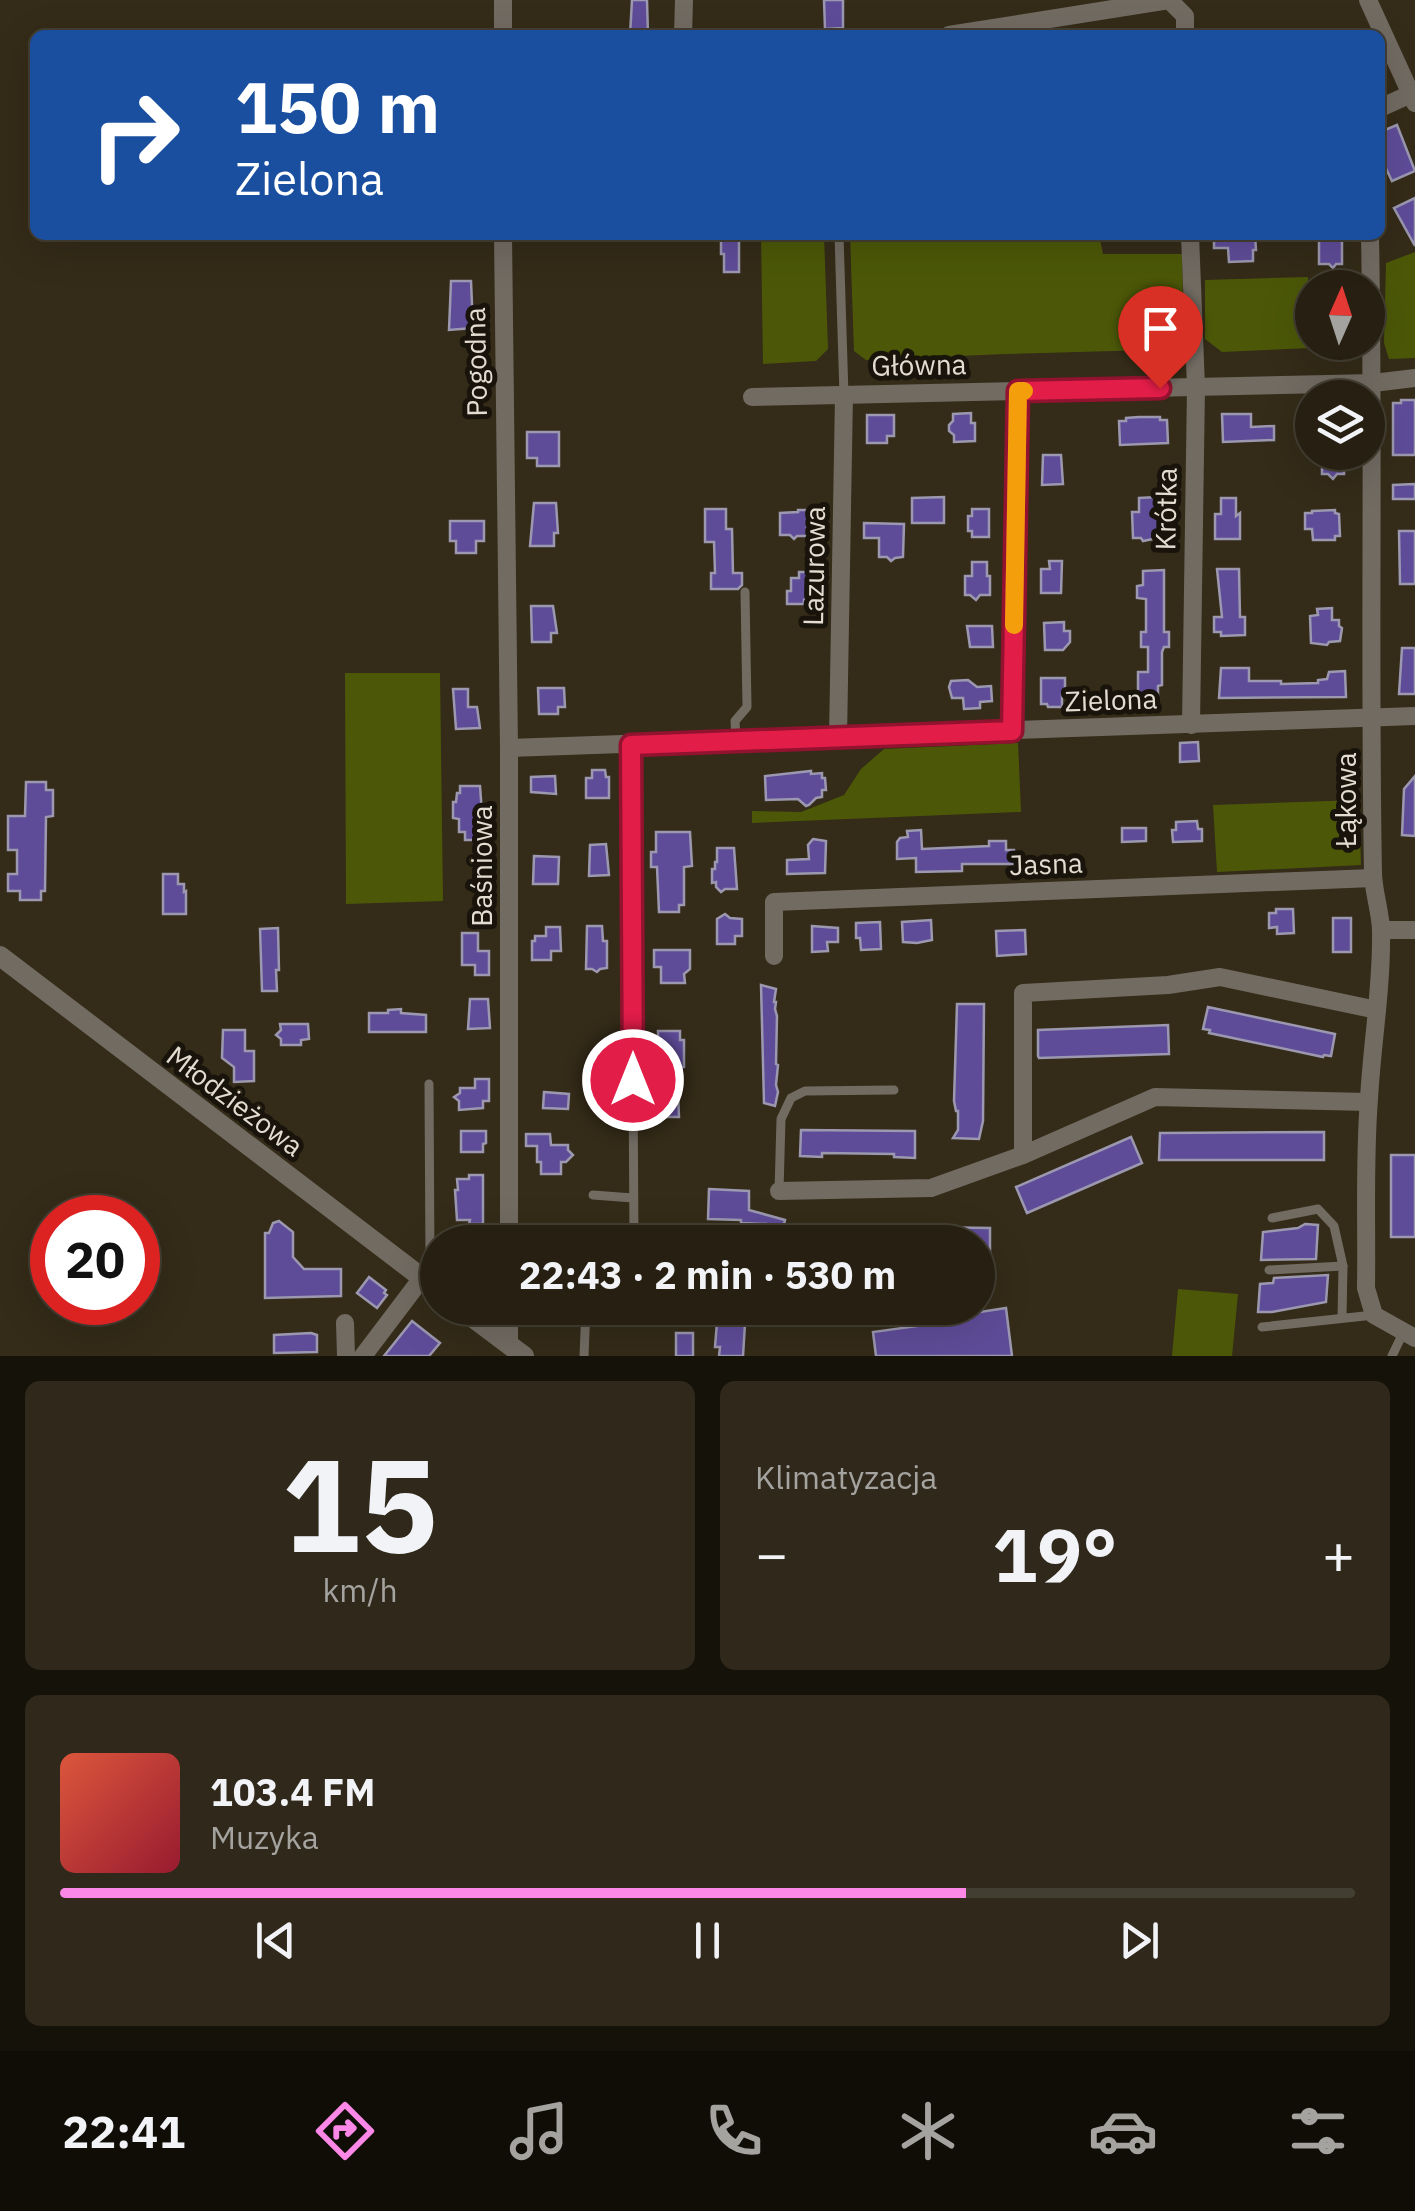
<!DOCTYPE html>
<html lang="pl">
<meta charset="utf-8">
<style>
:root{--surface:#272012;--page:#2f281b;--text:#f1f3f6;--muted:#a4a39f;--line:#433e32;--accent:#fb87e6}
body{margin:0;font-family:"IBM Plex Sans",sans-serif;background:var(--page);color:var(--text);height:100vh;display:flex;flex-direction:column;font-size:38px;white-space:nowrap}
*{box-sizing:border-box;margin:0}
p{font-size:32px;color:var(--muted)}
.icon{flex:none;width:55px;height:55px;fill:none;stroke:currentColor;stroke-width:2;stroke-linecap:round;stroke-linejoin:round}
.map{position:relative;height:1356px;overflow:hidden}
.sheet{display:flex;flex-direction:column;gap:25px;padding:25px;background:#15120a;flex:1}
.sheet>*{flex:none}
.top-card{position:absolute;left:30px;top:30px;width:1355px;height:210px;border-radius:15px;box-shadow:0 10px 40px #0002,0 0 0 2px var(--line);background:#1a4fa0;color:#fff;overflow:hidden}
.needle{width:65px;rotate:3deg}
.controls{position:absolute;left:1295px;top:270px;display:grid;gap:20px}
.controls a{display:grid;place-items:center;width:90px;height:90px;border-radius:50%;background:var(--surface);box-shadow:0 10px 40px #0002,0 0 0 2px var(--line);font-size:50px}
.speed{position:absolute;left:30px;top:1195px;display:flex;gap:20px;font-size:50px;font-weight:700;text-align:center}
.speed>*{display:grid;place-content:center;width:130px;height:130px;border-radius:50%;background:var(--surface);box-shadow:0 10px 40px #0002,0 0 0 2px var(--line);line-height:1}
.speed .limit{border:15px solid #d22;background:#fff;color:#111}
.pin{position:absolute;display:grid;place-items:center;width:85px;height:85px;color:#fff;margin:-102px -42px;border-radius:50% 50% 50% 0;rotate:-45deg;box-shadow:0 0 10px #0007}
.pin .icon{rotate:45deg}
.me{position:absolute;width:110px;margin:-55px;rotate:0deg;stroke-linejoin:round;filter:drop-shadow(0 0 8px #0008)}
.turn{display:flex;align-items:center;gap:35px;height:210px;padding:0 40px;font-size:45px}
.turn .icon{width:130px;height:130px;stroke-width:2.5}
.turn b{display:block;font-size:70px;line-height:85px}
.big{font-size:75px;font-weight:700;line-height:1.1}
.sheet .tile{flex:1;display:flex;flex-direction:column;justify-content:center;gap:15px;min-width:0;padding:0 35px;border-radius:15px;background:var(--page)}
.sheet .dial{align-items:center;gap:0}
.dial b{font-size:130px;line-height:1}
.song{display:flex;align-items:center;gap:30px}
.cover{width:120px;height:120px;border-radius:15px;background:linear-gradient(135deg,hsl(10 70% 55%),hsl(350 70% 35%))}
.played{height:10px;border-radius:5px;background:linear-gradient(90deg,var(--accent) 70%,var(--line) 70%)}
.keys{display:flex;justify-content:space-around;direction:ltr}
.heat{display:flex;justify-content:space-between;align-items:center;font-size:55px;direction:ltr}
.sheet .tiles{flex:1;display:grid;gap:25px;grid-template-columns:1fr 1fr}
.tile:last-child{grid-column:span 2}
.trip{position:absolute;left:420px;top:1225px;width:575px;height:100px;border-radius:50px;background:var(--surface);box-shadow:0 10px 40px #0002,0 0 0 2px var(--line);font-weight:700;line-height:100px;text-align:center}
.tabs{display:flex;height:160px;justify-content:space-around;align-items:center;background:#100d07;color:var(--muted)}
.tabs .icon{width:70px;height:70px}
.tabs .current{color:var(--accent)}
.tabs b{font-size:45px;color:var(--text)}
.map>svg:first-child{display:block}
.green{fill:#4c5808}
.building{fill:#5f4c99;stroke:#9b98af;stroke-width:2.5}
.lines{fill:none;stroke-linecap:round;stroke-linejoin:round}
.service{stroke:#716b62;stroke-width:9}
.minor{stroke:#716b62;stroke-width:18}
.tertiary{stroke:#716b62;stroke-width:20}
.route-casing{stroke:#92132f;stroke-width:25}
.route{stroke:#e11d48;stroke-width:18}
.slow{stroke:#f59e0b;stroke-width:18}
.labels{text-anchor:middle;stroke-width:10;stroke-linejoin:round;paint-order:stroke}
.street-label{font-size:28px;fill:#e3ddd1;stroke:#18140c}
</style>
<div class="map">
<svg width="1415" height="1356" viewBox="0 0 1415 1356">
<rect width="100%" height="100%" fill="#342b18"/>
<g class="green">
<polygon points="761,235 824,235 828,349 816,361 763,364"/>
<polygon points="850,235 1099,235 1103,254 1182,254 1184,349 1005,354 866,360 854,351"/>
<polygon points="1415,252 1415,358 1389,359 1384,343 1386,263"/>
<polygon points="1308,277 1311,348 1222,352 1205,339 1205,280"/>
<polygon points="345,673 440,673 443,901 346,904"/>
<polygon points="1018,743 1021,812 752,823 752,811 801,812 844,795 861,769 884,749"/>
<polygon points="1359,800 1361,865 1217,872 1213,805"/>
<polygon points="1178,1289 1238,1294 1232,1356 1172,1356"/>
</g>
<g class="building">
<polygon points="632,0 647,0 648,35 630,35"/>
<polygon points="824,0 843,0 843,28 825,29"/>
<polygon points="1397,125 1415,171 1392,181 1380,156 1380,132"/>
<polygon points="1415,198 1415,246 1394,208"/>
<polygon points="724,235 739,235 739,272 724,272 724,254 721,254 721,237 724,237"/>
<polygon points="1214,235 1255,235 1256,250 1253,250 1253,261 1229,262 1228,248 1214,248"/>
<polygon points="1319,238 1342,238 1342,264 1336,264 1333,268 1329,264 1319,264"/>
<polygon points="451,281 471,281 473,328 449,330"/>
<polygon points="1401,400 1415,400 1415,455 1393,455 1393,403 1401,403"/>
<polygon points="971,413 971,423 975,423 975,441 954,442 954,435 949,431 949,425 953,421 953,414"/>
<polygon points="1222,414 1251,414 1251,427 1274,426 1274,440 1223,442"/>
<polygon points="867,415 894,415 894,436 887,436 887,443 867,443"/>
<polygon points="1139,417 1160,417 1160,420 1167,420 1168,443 1120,445 1119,421 1126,421 1126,418"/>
<polygon points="527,432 559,432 559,466 537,466 537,458 527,458"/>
<polygon points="1322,452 1344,452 1344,474 1337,474 1333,479 1328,474 1322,474"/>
<polygon points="1043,455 1061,455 1063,484 1042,485"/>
<polygon points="1415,484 1415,499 1393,499 1393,485"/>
<polygon points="944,497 944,523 912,523 912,498"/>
<polygon points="1157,497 1158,515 1162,515 1165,523 1163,537 1143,541 1141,538 1133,538 1132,512 1139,512 1139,498"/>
<polygon points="1221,498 1236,498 1236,516 1240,513 1240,539 1215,539 1215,514 1221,514"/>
<polygon points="534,503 556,503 558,533 554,533 554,546 530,546"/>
<polygon points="705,509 726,509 726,529 732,529 733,573 742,573 742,585 738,589 711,589 711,573 715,573 714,542 705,542"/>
<polygon points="972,509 989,509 989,537 972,537 972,531 968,531 968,516 972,516"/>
<polygon points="798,510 819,510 819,524 807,525 807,536 797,536 794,539 790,535 780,535 780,513 798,512"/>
<polygon points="1335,510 1335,513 1339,514 1340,536 1335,536 1335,540 1313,540 1312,529 1305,529 1305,513 1312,513 1312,511"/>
<polygon points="450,521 484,521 484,541 476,541 476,553 456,553 456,541 450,541"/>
<polygon points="864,523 904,524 903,557 895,558 891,561 887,557 879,557 879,538 864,538"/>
<polygon points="1399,531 1415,531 1415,584 1400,584"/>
<polygon points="1049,561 1062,561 1061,593 1041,593 1041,569 1050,569"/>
<polygon points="972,562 987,562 987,576 990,576 990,595 980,595 976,600 970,595 965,595 965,576 972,576"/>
<polygon points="1217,569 1239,569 1240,617 1245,617 1245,635 1221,636 1221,632 1214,632 1214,617 1222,617"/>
<polygon points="1164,570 1164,632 1169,632 1169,647 1164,647 1162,652 1162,685 1158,686 1158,695 1138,695 1138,672 1148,672 1148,647 1141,647 1141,632 1146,632 1146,599 1137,598 1137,586 1143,585 1143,571"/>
<polygon points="799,572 819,572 819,587 812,587 812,600 804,600 804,604 787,604 787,591 791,591 791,578 799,578"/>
<polygon points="531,606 553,606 557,633 551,633 551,642 532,642"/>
<polygon points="1332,608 1332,620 1339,620 1339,626 1342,628 1340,641 1329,642 1327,645 1311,643 1310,616 1318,615 1317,609"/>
<polygon points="1064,622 1064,631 1070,631 1070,642 1063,650 1045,650 1044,623"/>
<polygon points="967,626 992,626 993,647 970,647"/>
<polygon points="1402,648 1415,648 1415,694 1399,694"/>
<polygon points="1221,668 1249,668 1249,681 1281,681 1281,684 1318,683 1318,680 1327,679 1329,672 1345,671 1346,697 1219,698"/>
<polygon points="1041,678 1065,678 1065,694 1062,694 1062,707 1048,707 1047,704 1041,704"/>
<polygon points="968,680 977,687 991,686 992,701 980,702 980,708 964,709 963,698 952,698 949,687 951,681"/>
<polygon points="538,688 564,688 565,707 558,707 558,714 539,714"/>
<polygon points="453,689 468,689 468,707 477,707 480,728 456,729"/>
<polygon points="1198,742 1199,761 1180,762 1180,743"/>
<polygon points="592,770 605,770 606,777 609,777 609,798 586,798 586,778 592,778"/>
<polygon points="811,771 811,774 822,773 822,778 825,778 826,790 822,790 822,797 816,798 809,805 806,806 798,799 766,800 765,776"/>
<polygon points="555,776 556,794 531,792 531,777"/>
<polygon points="1415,776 1415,836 1402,835 1404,789"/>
<polygon points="26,782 46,782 46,790 53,790 53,816 46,817 45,891 41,891 41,900 20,900 20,891 8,891 8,874 17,874 17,850 8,850 8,816 25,816"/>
<polygon points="460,786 480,786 483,827 476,827 476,840 465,840 465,832 459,832 459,819 453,818 453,802 456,802 457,793 460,793"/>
<polygon points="1197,821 1198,829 1202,829 1202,841 1173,842 1172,830 1176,830 1176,822"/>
<polygon points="1122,828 1146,828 1146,841 1122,842"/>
<polygon points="921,830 922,849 989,846 989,841 1006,841 1006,850 1014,850 1015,864 962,864 962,871 916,872 916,858 897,859 897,842 900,838 908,837 907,831"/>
<polygon points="656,832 690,832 692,866 684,867 684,905 679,905 679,912 659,912 657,867 651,867 651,852 656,852"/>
<polygon points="813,839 826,841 825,873 787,874 787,860 809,859 808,845"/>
<polygon points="606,844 609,875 589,876 590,845"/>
<polygon points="717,848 734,848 737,889 725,889 721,892 716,887 716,882 712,883 712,869 715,869 715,862 717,862"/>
<polygon points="534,856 559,857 558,884 533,884"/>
<polygon points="163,874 178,874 178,884 184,884 184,892 186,891 186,914 163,914"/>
<polygon points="1276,909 1293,909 1294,933 1277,934 1277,927 1269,928 1269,913 1276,913"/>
<polygon points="725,914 730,918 742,919 742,936 735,936 735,944 717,944 717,919"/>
<rect x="1333" y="918" width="18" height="34"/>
<polygon points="931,920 932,940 917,943 903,942 902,922"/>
<polygon points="880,922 881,949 861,950 860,938 856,938 856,923"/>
<polygon points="587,926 602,926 603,941 607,941 607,968 600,969 597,972 592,969 586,969"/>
<polygon points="812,926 838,928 838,942 827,942 828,951 812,952"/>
<polygon points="546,927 560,927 561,951 551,951 551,960 532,960 532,941 535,941 535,936 546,936"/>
<polygon points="278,928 279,970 276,970 277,991 262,991 260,929"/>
<polygon points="1025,930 1026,954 997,956 996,931"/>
<polygon points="462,933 478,933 478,951 489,951 489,975 475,975 475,965 462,965"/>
<polygon points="654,950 690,950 690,969 684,974 685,983 661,983 661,967 654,967"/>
<polygon points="761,985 776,989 774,1002 776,1002 775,1009 777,1016 776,1064 778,1065 776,1085 778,1092 775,1106 764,1103"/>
<polygon points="470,999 488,999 490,1028 468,1029"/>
<polygon points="957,1004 984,1004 983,1121 979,1139 953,1138 958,1130 958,1111 956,1111 954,1101"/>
<polygon points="1208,1007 1335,1034 1331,1056 1324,1055 1323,1057 1209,1033 1210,1030 1203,1029"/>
<polygon points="401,1009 401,1013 426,1015 426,1032 369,1032 369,1013 388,1013 388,1010"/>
<polygon points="280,1024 308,1024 309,1039 301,1040 301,1045 281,1045 281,1039 276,1035 281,1030"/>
<polygon points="1168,1025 1169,1054 1039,1058 1038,1056 1038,1030"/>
<polygon points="223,1030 245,1030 245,1051 254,1051 254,1081 234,1082 234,1067 222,1058"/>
<polygon points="658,1031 680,1031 680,1040 684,1040 684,1067 677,1068 679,1117 659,1117"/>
<polygon points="475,1079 489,1079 489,1101 483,1101 483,1108 459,1110 459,1101 454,1097 460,1093 460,1088 475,1088"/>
<polygon points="544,1092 569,1094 568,1109 543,1108"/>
<polygon points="801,1130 915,1131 915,1158 894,1157 894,1154 822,1153 822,1157 800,1156"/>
<polygon points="461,1131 486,1131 486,1143 483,1144 483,1152 461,1152"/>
<polygon points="1324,1132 1324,1160 1159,1160 1160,1133"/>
<polygon points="526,1134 550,1134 551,1145 568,1145 568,1150 573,1155 566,1162 561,1162 561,1174 541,1174 541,1162 537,1162 537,1146 526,1146"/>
<polygon points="1131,1137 1142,1163 1027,1213 1016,1187"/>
<rect x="1391" y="1155" width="24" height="82"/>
<polygon points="469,1175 483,1175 483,1224 469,1224 470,1220 457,1220 455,1190 458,1190 457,1179 469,1179"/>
<polygon points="709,1189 749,1191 749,1210 785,1220 784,1225 780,1226 802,1230 803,1225 816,1229 816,1242 766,1242 766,1224 741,1223 741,1220 708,1219"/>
<polygon points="279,1221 293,1232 293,1257 304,1269 341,1269 341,1296 265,1298 265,1233 269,1233 273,1223"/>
<polygon points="1305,1224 1318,1225 1316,1259 1261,1260 1263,1232 1298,1228"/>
<polygon points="866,1226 990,1228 990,1253 978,1252 978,1242 857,1242 857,1227"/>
<polygon points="1328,1275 1326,1302 1272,1312 1258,1312 1260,1284 1273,1283 1274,1278"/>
<polygon points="369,1277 386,1290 384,1293 387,1295 377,1308 357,1293"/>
<polygon points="1006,1308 1012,1356 876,1356 873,1332 954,1321 954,1316"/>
<polygon points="412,1321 440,1343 429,1356 384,1356"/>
<polygon points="717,1322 745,1324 743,1356 719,1356 720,1347 715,1347"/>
<polygon points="311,1333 317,1335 317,1352 274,1353 274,1335"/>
<rect x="676" y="1333" width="17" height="23"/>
</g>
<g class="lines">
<g class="service">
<polyline points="839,235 844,395"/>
<polyline points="736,739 735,721 747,707 745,592"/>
<polyline points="631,745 634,1242"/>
<polyline points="779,1191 781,1119 791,1098 805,1091 894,1090"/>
<polyline points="593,1195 633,1198"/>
<polyline points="1272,1218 1318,1209 1334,1226 1343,1266 1342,1318"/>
<polyline points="1269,1270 1343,1266"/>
<polyline points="423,1276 430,1265 429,1084"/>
<polyline points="1262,1327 1374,1315"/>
<polyline points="584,1356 586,1308"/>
<polyline points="1392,1356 1404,1331"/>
</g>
<g class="minor">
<polyline points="1368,0 1415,103"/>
<polyline points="503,35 503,0"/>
<polyline points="683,35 684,0"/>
<polyline points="949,35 1169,0 1185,16 1185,35"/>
<polyline points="1380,108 1415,92"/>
<polyline points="503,235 509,748 509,1242"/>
<polyline points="1190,235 1196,387 1191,725"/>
<path d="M1370,235C1374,447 1369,660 1373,872C1373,892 1381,912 1381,932C1382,988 1372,1043 1369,1099C1364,1161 1367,1226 1366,1288L1374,1315L1415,1338"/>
<polyline points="752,397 1373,383 1415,378"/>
<polyline points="1012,731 1017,391"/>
<polyline points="838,738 844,395"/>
<polyline points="509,748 1415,716"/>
<polyline points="1381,930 1415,930"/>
<polyline points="774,956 774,902 1373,878"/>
<polyline points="1023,1155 1023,993 1168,985 1220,977 1377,1010"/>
<polyline points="779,1191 931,1188 1023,1155 1155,1097 1368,1102"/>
<polyline points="345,1323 346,1356"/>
<polyline points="509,1344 509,1308"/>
<polyline points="363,1356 422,1278"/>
</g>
<g class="tertiary">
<polyline points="0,956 438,1290"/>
<polyline points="460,1308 524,1356"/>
</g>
</g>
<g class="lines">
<defs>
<polyline id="route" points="633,1080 631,745 1012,731 1018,391 1160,388"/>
</defs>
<use href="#route" class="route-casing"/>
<use href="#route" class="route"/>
<polyline class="slow" points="1014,625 1018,391 1024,391"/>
</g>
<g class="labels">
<g class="street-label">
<text transform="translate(476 362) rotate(-91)" y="10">Pogodna</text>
<text transform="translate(919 365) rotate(-1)" y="10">Główna</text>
<text transform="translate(1166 509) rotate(-89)" y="10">Krótka</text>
<text transform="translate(814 566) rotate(-89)" y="10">Lazurowa</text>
<text transform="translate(1111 700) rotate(-2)" y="10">Zielona</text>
<text transform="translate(1346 800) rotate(-90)" y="10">Łąkowa</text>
<text transform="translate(1046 864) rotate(-2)" y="10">Jasna</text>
<text transform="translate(482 866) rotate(-90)" y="10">Baśniowa</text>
<text transform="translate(235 1101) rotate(37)" y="10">Młodzieżowa</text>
</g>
</g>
</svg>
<div class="controls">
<a><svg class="needle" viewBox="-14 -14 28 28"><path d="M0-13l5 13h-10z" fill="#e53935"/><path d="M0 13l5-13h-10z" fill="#a4a39f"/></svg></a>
<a><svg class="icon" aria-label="layers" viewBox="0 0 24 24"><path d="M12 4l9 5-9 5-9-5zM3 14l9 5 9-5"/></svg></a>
</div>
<div class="speed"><div class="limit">20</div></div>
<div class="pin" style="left:1160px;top:388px;background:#d93025"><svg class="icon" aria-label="arrive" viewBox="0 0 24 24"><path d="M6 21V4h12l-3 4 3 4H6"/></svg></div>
<svg class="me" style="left:633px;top:1080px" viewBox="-20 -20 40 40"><circle r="17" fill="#e11d48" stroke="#fff" stroke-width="3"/><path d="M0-11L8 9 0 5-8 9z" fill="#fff"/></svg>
<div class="trip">22:43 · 2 min · 530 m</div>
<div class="top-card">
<div class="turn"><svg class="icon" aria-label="right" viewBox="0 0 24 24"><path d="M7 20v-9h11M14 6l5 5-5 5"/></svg><div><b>150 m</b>Zielona</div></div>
</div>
</div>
<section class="sheet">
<div class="tiles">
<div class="tile dial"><b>15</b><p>km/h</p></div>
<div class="tile"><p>Klimatyzacja</p>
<div class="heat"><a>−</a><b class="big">19°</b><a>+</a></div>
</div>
<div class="tile">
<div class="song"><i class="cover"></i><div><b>103.4 FM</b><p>Muzyka</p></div></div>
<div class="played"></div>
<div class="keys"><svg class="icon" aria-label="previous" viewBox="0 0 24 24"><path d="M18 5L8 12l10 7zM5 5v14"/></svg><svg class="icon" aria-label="pause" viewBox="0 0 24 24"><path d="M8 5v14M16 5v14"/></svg><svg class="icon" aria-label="next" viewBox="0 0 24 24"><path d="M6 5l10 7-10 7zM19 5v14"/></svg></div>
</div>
</div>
</section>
<nav class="tabs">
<b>22:41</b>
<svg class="icon current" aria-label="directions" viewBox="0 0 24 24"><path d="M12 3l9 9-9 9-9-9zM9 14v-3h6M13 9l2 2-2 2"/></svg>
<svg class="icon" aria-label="music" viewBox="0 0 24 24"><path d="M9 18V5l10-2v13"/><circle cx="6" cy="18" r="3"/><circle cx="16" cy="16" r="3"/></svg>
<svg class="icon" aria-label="phone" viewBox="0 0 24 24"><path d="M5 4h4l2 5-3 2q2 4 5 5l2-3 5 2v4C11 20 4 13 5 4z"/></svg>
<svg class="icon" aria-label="climate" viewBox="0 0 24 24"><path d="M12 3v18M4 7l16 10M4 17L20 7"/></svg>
<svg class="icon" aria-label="car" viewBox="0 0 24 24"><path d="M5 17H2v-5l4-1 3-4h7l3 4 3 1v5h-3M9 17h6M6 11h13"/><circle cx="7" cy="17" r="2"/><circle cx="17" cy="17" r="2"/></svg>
<svg class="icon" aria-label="filters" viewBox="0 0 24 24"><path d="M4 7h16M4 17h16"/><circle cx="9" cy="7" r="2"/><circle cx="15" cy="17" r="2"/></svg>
</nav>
